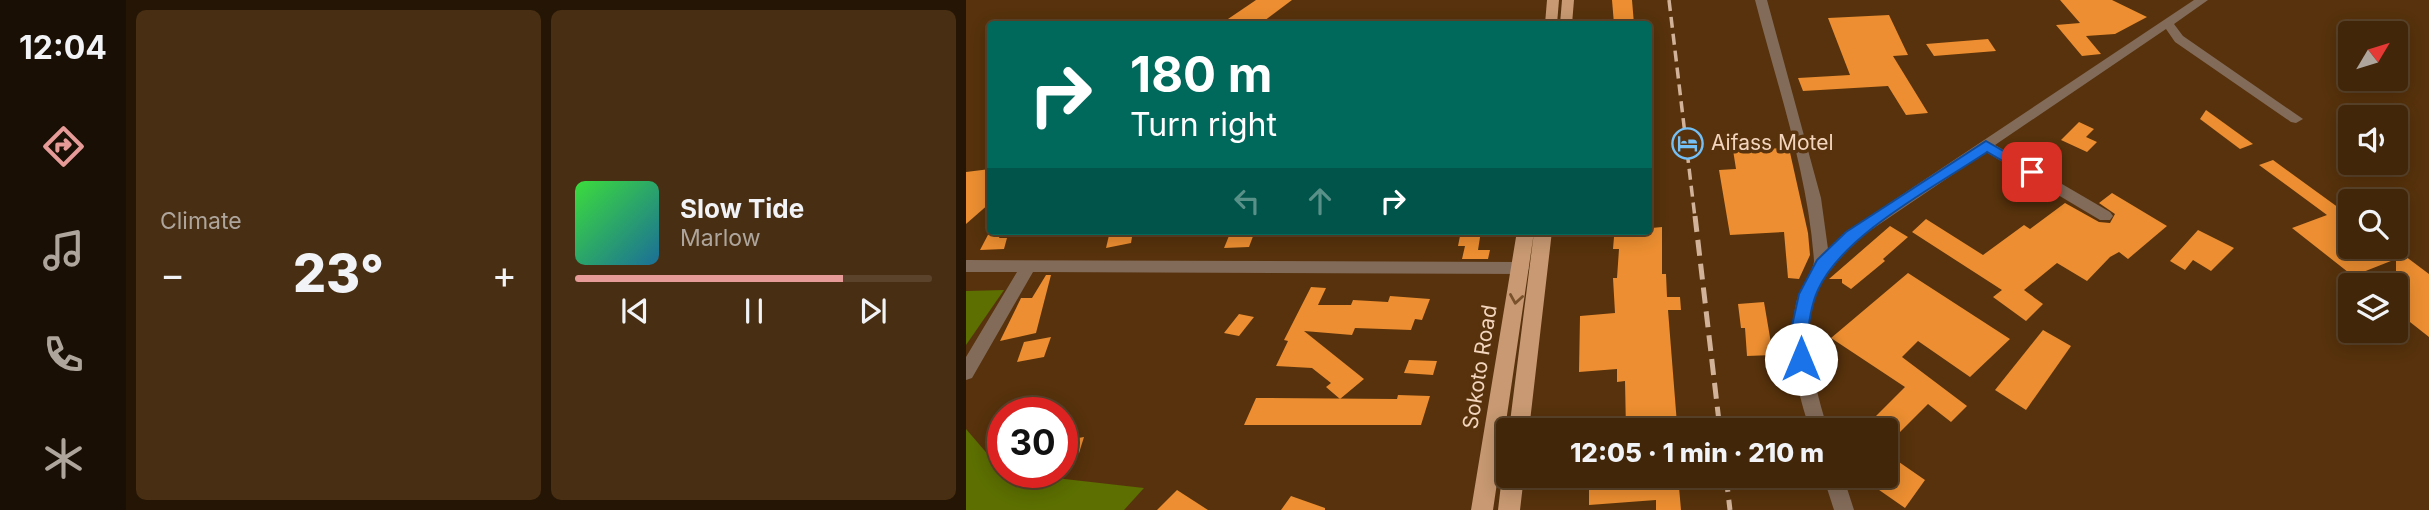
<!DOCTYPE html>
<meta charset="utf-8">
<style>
:root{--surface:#412609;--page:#482e12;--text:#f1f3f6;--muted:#aea59c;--line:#5a432a;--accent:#e69b98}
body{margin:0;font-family:Inter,sans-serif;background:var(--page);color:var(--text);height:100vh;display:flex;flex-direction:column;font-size:26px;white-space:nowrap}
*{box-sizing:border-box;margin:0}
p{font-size:23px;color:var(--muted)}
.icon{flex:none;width:38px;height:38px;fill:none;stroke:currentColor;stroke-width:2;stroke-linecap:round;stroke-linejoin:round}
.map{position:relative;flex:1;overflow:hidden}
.drawer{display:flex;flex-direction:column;gap:10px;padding:10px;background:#241505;width:840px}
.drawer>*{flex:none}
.banner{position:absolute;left:21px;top:21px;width:665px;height:214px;border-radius:7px;box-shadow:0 4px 18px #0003,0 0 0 2px var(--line);background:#00695c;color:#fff;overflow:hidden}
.needle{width:46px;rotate:52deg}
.tools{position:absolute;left:1372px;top:21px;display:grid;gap:14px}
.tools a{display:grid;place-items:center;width:70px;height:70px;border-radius:7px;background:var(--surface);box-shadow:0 4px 18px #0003,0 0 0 2px var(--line);font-size:35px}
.speed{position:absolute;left:21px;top:397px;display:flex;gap:14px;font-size:35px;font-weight:700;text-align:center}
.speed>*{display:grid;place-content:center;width:91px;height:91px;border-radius:50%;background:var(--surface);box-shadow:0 4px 18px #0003,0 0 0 2px var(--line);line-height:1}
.speed .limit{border:10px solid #d22;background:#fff;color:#111}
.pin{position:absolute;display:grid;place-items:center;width:60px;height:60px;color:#fff;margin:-30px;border-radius:14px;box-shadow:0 4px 10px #0006}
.me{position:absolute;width:77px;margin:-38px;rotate:0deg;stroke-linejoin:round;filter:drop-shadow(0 0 5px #0008)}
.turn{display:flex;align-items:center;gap:24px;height:147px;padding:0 28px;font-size:32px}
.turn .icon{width:91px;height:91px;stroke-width:2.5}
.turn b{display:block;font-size:49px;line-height:60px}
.lanes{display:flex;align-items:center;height:66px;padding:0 28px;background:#0003;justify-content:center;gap:35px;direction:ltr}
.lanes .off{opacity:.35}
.big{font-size:52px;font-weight:800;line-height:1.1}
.drawer .card{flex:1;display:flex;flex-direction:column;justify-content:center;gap:10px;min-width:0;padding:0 24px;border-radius:10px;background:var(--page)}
.song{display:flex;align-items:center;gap:21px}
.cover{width:84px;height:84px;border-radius:10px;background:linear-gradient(135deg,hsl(120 70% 55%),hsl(200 70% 35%))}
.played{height:7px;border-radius:4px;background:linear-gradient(90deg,var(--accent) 75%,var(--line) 75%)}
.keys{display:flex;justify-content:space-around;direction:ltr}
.heat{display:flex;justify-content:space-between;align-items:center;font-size:38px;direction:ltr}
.drawer .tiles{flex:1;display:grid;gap:10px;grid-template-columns:repeat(2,1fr)}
.trip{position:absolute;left:530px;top:418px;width:402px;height:70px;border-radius:7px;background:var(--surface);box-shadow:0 4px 18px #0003,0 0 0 2px var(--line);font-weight:800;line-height:70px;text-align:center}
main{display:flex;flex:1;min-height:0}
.tabs{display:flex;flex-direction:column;width:126px;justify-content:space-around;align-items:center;background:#1a0f04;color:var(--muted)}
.tabs .icon{width:49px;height:49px}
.tabs .current{color:var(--accent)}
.tabs b{font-size:32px;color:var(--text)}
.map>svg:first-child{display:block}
.forest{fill:#5c6f00}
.building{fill:#ec8e31}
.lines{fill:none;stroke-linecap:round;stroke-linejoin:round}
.minor{fill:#836b59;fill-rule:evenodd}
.major{fill:#c89972;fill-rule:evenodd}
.rail-far1{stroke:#d2b399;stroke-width:3.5;stroke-dasharray:11 6;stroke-linecap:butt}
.rail{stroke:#d2b399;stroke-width:5;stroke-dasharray:16 8;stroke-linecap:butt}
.oneway{stroke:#79512b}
.route{fill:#1a73e8;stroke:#114b97;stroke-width:2}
.labels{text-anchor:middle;stroke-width:7;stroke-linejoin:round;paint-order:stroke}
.poi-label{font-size:21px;fill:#f3d5be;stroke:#57320c;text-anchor:start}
.street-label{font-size:21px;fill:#f3d5be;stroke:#57320c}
</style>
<main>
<nav class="tabs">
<b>12:04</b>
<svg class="icon current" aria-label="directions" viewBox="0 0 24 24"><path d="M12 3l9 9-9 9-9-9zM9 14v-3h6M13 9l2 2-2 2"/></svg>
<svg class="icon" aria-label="music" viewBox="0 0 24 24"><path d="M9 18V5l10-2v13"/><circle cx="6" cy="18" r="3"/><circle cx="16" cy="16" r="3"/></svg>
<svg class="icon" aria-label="phone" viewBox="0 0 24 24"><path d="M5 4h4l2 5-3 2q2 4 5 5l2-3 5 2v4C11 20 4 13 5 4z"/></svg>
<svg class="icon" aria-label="climate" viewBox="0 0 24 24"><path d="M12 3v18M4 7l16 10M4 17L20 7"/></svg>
</nav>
<section class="drawer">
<div class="tiles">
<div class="card"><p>Climate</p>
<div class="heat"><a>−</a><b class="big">23°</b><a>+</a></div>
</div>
<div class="card">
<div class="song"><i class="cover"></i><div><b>Slow Tide</b><p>Marlow</p></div></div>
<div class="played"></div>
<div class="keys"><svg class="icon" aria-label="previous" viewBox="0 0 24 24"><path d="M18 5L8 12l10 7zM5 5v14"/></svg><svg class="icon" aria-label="pause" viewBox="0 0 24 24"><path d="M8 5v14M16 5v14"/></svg><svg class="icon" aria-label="next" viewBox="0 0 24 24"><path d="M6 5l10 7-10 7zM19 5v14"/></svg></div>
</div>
</div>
</section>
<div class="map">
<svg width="1463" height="510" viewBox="0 0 1463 510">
<rect width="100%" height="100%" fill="#57320c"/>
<g class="forest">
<polygon points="38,290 0,345 0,291"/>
<polygon points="0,429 37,472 178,488 158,510 0,510"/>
</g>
<g class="building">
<polygon points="290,0 326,0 294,24 262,19"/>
<polygon points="646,0 666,0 668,24 648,24"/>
<polygon points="1094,0 1146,0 1181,17 1149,34 1120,36 1135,54 1116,56 1090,25 1114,23"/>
<polygon points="923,15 942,55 927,56 962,113 940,115 922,86 837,91 832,78 884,75 862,18"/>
<polygon points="1022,39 1030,51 968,56 960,44"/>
<polygon points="1240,110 1287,144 1274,149 1234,119"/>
<polygon points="1113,122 1128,129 1120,137 1131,142 1121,152 1095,140"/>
<polygon points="823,148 842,233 844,255 833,279 822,278 818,232 764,235 753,170 770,169 767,150"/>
<polygon points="1307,160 1384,216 1384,247 1427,247 1463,274 1463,337 1430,311 1430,259 1387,276 1326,228 1361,215 1293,165"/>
<polygon points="24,169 24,203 0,224 0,172"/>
<polygon points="1146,193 1201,226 1162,259 1153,252 1144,257 1121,281 1091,263 1058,290 1077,304 1060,321 1027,297 1036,290 946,232 960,219 1017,255 1058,225 1064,229 1099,203 1133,222 1144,223 1149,214 1133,203"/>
<polygon points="924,226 942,237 917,259 919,261 885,289 876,283 876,279 863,279"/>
<polygon points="696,227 696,274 700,274 701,297 714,297 715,310 702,310 711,424 695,425 695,430 660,430 659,381 651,382 651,369 613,372 614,316 649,313 647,278 651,278 653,249 647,249 648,237 654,237 655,231"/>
<polygon points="1232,230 1268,248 1245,271 1227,260 1219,270 1204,261"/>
<polygon points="24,231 36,231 33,238 41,238 38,249 14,250"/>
<polygon points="144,231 167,231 165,243 140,248"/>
<polygon points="265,231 289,231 283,247 258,248"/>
<polygon points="495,231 515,231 512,250 524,250 522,259 496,259 499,246 492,246"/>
<polygon points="942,273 1044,339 1004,377 952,341 936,357 1001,406 985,422 962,404 920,446 920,430 907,419 939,387 865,338"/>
<polygon points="80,275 85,275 70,333 34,341 55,298 66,298"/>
<polygon points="345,287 360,288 352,305 385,305 387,300 422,302 424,296 464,299 456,320 449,319 445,330 389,328 386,335 338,331 398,379 374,399 360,387 365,383 346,368 310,366 322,341 318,340"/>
<polygon points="798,302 807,355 781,356 779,328 775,328 772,304"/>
<polygon points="273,314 288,317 273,336 258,333"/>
<polygon points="1077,330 1105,346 1060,410 1029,390"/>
<polygon points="85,337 78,357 51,362 58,342"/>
<polygon points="443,360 471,361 467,375 438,373"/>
<polygon points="432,395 464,396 455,425 278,425 290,398 431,399"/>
<polygon points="118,437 113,453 96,455 96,441"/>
<polygon points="920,453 959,480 939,508 893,476 920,476"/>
<polygon points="623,476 712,476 715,510 690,510 690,500 623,505"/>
<polygon points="211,490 242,510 191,510"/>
<polygon points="325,496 359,508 359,510 315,510"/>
</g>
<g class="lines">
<g class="minor">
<path d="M789,0H801L855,198L862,249L880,232L1228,0H1242L1208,24L1217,36L1337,119L1330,123L1325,122L1209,42L1200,29L1029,145L1144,212L1147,216L1144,220H1134L1020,152C989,173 958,194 927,215C905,230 881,244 865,266C828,313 846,378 862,430H844C831,390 820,347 830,304C832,292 848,270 848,261C842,173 811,85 789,0Z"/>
<polygon points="0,260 555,262 561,264 563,268 561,272 555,274 67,272 6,378 0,380 0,357 51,272 0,272"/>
<polygon points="857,476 877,476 888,510 868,510"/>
</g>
<g class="major">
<polygon points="581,0 593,0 591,24 579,24"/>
<polygon points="596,0 608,0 606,24 594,24"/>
<polygon points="551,231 586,231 563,430 543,430 568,232 527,510 505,510"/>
<polygon points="542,468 542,476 558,476 554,510 532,510 536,476"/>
</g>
<polyline class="rail-far1" points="703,0 729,218"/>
<g class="rail">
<polyline points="729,216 754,430"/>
<polyline points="760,476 764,510"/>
</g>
</g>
<defs><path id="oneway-chevron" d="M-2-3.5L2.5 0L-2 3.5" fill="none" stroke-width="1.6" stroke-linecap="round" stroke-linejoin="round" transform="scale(1.75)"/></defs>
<use class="oneway" href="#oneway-chevron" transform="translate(550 299) rotate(99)"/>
<path class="route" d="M1020,141L1074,172L1072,175H1061L1021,152C969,187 877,234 852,290C846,303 842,324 842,338C842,347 846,356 842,364H829L824,335L833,294L851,260L880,232Z"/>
<defs>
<symbol id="hotel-ring" viewBox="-11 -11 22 22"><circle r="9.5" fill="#57320c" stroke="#74c0f6" stroke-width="1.5"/><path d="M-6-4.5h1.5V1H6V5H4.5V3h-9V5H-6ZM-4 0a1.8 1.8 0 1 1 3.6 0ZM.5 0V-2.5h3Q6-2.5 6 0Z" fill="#74c0f6"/></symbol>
</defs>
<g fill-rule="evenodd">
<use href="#hotel-ring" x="704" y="126" width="35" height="35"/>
</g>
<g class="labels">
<g class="poi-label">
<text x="745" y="150">Aifass Motel</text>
</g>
<g class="street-label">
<text transform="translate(514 367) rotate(-81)" y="7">Sokoto Road</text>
</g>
</g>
</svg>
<div class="tools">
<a><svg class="needle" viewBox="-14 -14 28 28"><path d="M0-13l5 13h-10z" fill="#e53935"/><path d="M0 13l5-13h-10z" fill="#aea59c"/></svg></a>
<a><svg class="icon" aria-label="sound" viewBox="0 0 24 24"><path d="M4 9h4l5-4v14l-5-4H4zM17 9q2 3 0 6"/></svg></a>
<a><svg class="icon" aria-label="search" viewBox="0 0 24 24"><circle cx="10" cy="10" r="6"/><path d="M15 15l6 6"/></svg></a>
<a><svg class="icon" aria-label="layers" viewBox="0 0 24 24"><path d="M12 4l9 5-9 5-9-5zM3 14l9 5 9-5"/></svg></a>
</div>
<div class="speed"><div class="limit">30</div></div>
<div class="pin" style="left:1066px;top:172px;background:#d93025"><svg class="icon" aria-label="arrive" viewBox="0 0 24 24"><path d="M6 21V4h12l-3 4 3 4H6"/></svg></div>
<svg class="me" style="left:835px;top:359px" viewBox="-20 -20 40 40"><circle r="19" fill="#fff"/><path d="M0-13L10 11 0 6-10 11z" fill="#1a73e8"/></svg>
<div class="trip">12:05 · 1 min · 210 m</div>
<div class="banner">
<div class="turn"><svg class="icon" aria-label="right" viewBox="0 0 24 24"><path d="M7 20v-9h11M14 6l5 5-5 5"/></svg><div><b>180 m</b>Turn right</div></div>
<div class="lanes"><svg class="icon off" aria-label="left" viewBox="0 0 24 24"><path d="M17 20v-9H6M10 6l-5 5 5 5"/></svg><svg class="icon off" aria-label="ahead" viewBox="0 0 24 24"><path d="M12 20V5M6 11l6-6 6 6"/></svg><svg class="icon" aria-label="right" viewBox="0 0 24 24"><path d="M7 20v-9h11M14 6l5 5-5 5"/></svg></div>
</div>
</div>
</main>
